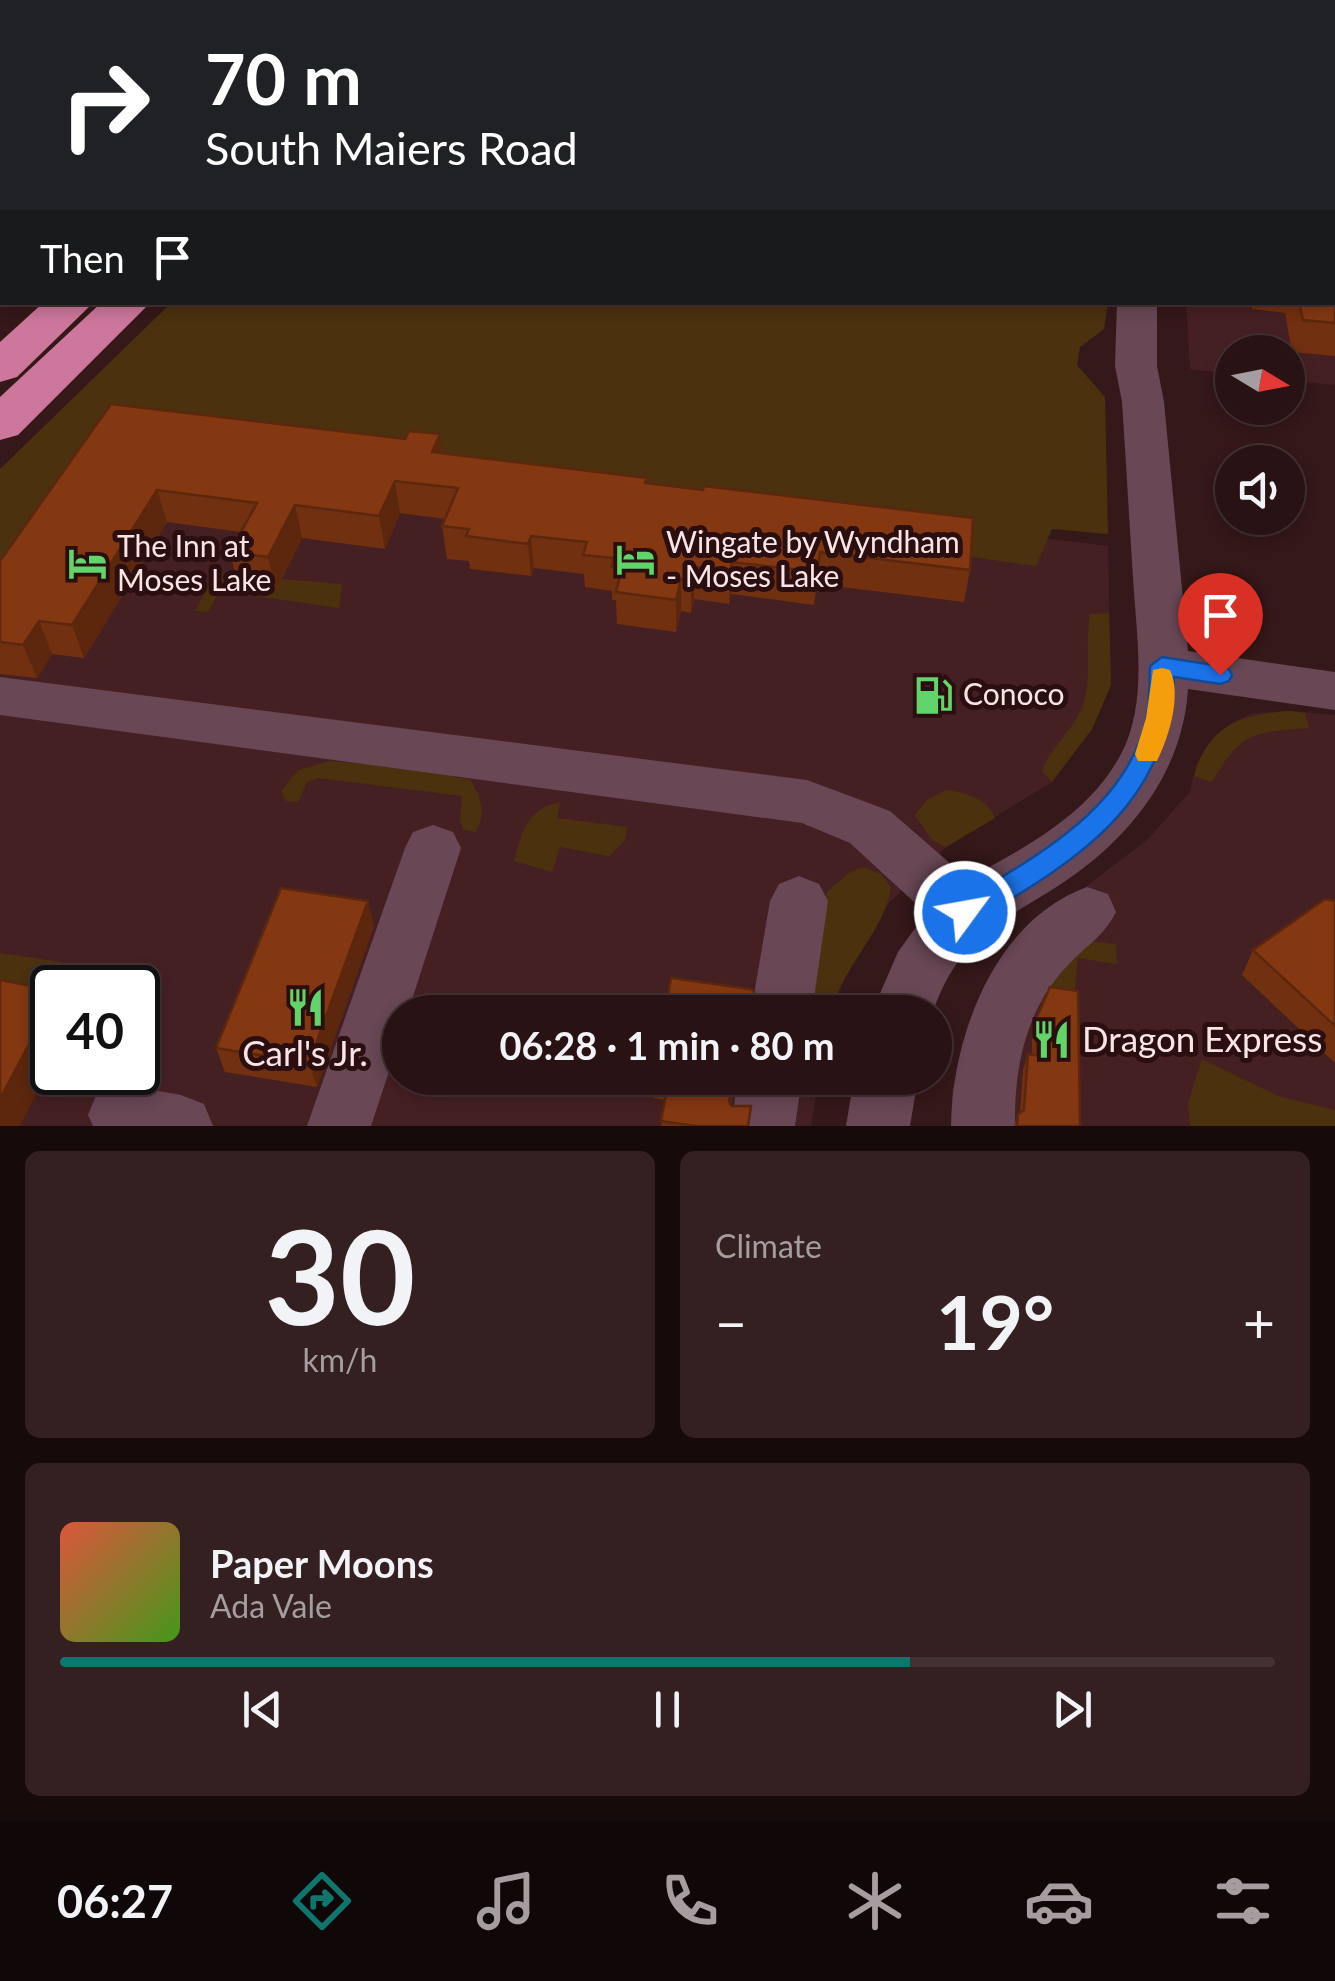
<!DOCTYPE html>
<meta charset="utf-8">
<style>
:root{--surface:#281213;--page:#342021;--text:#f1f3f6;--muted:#a59ea0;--line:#443233;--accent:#0f766e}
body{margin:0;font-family:Lato,sans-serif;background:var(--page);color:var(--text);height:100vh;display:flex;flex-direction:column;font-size:38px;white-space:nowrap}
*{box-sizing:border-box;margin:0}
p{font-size:32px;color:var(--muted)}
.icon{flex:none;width:55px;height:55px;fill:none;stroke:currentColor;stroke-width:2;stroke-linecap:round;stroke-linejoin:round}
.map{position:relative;height:1126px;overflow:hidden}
.side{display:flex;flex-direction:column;gap:25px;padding:25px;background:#160a0a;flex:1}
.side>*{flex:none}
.guide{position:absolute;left:0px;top:0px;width:1335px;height:305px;box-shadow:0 5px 15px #0003,0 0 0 2px var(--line);background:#202124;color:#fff;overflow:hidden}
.needle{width:65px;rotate:100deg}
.buttons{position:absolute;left:1215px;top:335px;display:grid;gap:20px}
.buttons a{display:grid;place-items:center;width:90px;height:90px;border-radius:50%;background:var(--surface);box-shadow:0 5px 15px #0003,0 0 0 2px var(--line);font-size:50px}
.speed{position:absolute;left:30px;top:965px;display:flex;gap:20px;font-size:50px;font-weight:700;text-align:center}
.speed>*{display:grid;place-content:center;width:130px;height:130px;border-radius:50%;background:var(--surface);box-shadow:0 5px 15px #0003,0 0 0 2px var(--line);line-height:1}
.speed .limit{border:5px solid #111;border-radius:15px;background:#fff;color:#111}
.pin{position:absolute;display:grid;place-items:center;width:85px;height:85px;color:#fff;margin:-102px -42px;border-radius:50% 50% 50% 0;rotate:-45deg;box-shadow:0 0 10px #0007}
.pin .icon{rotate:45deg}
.me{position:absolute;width:110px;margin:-55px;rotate:58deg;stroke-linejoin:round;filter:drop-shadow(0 0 8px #0008)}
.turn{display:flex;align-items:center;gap:35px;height:210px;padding:0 40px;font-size:45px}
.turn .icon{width:130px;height:130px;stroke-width:2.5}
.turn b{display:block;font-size:70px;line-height:85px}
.then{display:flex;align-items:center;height:95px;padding:0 40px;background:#0003;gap:20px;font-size:38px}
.big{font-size:75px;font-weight:700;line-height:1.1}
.side .widget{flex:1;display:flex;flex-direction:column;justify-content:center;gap:15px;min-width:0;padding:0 35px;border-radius:15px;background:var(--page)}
.side .dial{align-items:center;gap:0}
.dial b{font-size:130px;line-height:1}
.song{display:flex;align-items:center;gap:30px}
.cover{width:120px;height:120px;border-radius:15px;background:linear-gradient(135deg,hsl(10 70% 55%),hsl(100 70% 35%))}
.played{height:10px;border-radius:5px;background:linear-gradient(90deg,var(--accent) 70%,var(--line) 70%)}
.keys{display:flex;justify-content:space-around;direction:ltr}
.heat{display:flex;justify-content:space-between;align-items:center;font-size:55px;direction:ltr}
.side .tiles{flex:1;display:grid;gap:25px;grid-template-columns:1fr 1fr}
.widget:last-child{grid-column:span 2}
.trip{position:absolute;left:382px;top:995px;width:570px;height:100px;border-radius:50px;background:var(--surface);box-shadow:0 5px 15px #0003,0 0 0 2px var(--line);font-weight:700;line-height:100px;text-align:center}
.dock{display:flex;height:160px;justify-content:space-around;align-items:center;background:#100708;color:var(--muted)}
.dock .icon{width:70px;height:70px}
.dock .on{color:var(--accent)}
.dock b{font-size:45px;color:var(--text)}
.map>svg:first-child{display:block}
.built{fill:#452022;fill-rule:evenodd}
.green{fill:#4b310e}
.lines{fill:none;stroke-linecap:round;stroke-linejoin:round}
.minor{fill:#694755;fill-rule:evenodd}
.highway{fill:#cc779b;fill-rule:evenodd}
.wall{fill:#71300f}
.shaded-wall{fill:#5c270d}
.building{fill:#833812;stroke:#5c270d;stroke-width:2.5}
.route{fill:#1a73e8;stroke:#114b97;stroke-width:2.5}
.slow{fill:#f59e0b}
.labels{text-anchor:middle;stroke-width:10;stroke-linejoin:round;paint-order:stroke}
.poi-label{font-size:30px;fill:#fae5e4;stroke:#2a0e10;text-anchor:start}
.near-poi-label{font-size:35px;fill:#fae5e4;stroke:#2a0e10;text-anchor:start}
</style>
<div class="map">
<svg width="1335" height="1126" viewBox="0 0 1335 1126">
<rect width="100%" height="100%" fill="#351819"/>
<g class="built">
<polygon points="1335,249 1335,385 1288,380 1288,352 1232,352 1232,374 1190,369 1186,303 1332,302"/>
<path d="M121,436L414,463L1108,546L1111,685L1092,729L1052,782L946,847L889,903L856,954L830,1012H400V1078H819L811,1126H0V536L50,487ZM52,988H138V1072H52Z"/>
<polygon points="1290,711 1335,715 1335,1126 953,1126 952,1090 969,1021 1046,917 1148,839 1189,793 1197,763 1215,736 1231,723 1252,713"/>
</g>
<g class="green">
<polygon points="483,0 1109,0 1109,2 480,2"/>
<polygon points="1138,0 1335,0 1335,249 1332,2"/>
<polygon points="171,303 1108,303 1104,329 1080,347 1077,365 1105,397 1108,534 1052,529 1036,566 121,436 53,485 0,613 0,469"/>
<polygon points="221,573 244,575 239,585 275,590 282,579 342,584 339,608 220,591 208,612 195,611 212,581"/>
<path d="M1109,613L1111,685L1092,729L1052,782L1042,771C1050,748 1071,733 1081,710C1094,680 1084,646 1090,614Z"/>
<path d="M1290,711L1305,713L1309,728C1254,732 1240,732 1212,782L1194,776C1208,725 1242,714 1290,711Z"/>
<path d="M330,761L412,768L470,780C482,799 486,812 476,832L464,830L460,821L462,796L318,778L307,782L298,802L286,801L281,791L298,770Z"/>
<path d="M947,790C966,793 987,798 995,818L946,847L932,840L915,815L927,800Z"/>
<path d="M560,802L557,818L627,827L625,840L609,856L560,847L552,872L514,861C522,832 527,809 560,802Z"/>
<path d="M863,867L881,874L891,888C885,929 842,969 830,1012H812L827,892L849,873Z"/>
<polygon points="1081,940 1116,944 1117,964 1078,958 1074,996 1035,994"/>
<polygon points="0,953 116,970 107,987 52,988 52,1018 0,1008"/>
<polygon points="1202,1059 1278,1096 1335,1110 1335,1126 1190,1126 1188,1103"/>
</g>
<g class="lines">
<g class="minor">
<rect x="1110" y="0" width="30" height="2"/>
<path d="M1117,302H1157V366L1164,402L1188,651L1335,672V710L1188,689C1183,773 1128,841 1058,886C999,923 957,940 933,1012H872L898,952L926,913L850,843L802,823L0,715V677L807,780L890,811L968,879C1025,847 1087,816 1120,756C1149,703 1136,634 1133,577C1129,518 1126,460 1122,402L1115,366Z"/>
<polygon points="433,825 453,832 461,848 408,1012 400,1012 400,1038 371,1126 307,1126 405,848 413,832"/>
<polygon points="799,876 819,884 828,901 812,1012 751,1012 770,901 779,884"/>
<path d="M1087,887L1108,894L1116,912C1105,935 1086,946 1069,964C1026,1008 1014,1067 1015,1126H951C952,1036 995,920 1087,887Z"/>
<polygon points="738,1078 802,1078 795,1126 731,1126"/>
<polygon points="854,1078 918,1078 910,1126 846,1126"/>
<polygon points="120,1084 181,1095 204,1104 213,1126 93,1126 88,1115 97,1093"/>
</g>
<g class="highway">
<polygon points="44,302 94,302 17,377 0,382 0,342"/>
<polygon points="102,302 151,302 18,435 0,440 0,397"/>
</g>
</g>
<g class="wall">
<polygon points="1335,237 1335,356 1292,352 1285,313 1252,309 1251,302 1332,302"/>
<polygon points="111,404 647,483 970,570 964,602 817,584 814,605 731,594 729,604 694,599 691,613 681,611 676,632 617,624 616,600 612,600 612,591 585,587 584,574 534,568 531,576 470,569 469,561 447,559 442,526 445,519 400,513 385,549 302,538 276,590 238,585 230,552 241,532 167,522 84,658 52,654 37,678 0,674 0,561"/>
<polygon points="1335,901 1335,1061 1334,1062 1242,975 1253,950"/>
<polygon points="374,926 317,1087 225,1072 216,1048"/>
<polygon points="1037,1017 1080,1126 1014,1126 1018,1114 1020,1113 1023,1070 1028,1054 1032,1054 1032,1033"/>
<polygon points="653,1078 735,1078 731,1105 749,1126 661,1126 665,1100 653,1098"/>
</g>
<g class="shaded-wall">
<polygon points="440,434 445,467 432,452"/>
<polygon points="395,481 400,513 385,549 379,516"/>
<polygon points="157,490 167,522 84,658 72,625"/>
<polygon points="295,505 302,538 276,590 268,557"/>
<polygon points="531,536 534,568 531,576 528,544"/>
<polygon points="732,562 731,594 729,604 730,571"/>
<polygon points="694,567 694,599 691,613 691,580"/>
<polygon points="681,579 681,611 676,632 676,600"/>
<polygon points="39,621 52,654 37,678 23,645"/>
<polygon points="368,901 374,926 317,1087 309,1063"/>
<polygon points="52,1001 52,1063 20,1126 0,1126 0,1099"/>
<polygon points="733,1078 735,1078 727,1125 729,1102"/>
</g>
<g class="building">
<polygon points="1332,236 1335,237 1335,323 1303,320 1299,302 1332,302"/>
<polygon points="111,404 405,439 409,431 440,434 432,452 647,478 645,483 703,490 704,486 973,518 970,570 820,552 817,572 732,562 730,571 694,567 691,580 681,579 676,600 616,592 622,568 611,567 614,558 583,555 587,542 531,536 528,544 466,536 469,529 442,526 458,488 395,481 379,516 295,505 268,557 230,552 257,503 157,490 72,625 39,621 23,645 0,642 0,561"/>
<polygon points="281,888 368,901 309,1063 216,1048"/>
<polygon points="1325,899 1335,901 1335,1026 1253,950"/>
<polygon points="671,978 750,989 754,991 753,1001 766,1003 764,1012 665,1012"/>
<polygon points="0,980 52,990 52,1001 0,1099"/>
<polygon points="1050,987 1078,991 1080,1126 1017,1126 1018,1114 1024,1110 1028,1054 1037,1055 1037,1017"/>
<polygon points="669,1078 733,1078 729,1102 732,1106 751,1106 748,1126 695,1126 661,1121"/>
</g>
<path class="route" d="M1162,657L1220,666L1229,669L1232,675L1229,681L1220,684L1174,677C1166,808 1078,859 975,921L965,924L955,921L951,912L955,904C1029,861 1124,812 1146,721C1150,704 1149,684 1150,666Z"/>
<path class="slow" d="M1162,668L1170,670C1182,695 1169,737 1157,761H1138L1135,754L1146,718L1153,670Z"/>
<defs>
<symbol id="hotel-bare" viewBox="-9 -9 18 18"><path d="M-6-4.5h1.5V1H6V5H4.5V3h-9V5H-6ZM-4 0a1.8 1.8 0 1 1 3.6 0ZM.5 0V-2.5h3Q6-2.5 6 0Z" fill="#61d46a" stroke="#2a0e10" stroke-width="2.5" paint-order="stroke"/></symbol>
<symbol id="fuel-bare" viewBox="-9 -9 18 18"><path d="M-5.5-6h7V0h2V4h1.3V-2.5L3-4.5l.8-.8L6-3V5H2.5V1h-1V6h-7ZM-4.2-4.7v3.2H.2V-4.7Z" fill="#61d46a" stroke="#2a0e10" stroke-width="2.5" paint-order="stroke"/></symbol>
<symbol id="restaurant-bare" viewBox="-9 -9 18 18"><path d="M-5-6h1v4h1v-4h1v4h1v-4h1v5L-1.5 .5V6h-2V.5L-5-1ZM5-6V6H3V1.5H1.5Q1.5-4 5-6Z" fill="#61d46a" stroke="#2a0e10" stroke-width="2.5" paint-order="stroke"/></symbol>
</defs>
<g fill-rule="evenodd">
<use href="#hotel-bare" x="608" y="532" width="55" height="55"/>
<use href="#hotel-bare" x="60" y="536" width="55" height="55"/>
<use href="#fuel-bare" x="906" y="668" width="55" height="55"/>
<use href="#restaurant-bare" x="278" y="980" width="55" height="55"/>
<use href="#restaurant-bare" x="1024" y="1012" width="55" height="55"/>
</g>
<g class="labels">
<g class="poi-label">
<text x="666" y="553">Wingate by Wyndham<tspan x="666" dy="34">- Moses Lake</tspan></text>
<text x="117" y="557">The Inn at<tspan x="117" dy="34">Moses Lake</tspan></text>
<text x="963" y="705">Conoco</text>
</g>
<g class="near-poi-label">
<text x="1082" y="1052">Dragon Express</text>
<text x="305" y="1066" text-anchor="middle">Carl's Jr.</text>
</g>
</g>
</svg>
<div class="buttons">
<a><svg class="needle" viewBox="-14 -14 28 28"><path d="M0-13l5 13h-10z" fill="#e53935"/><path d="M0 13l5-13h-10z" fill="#a59ea0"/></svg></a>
<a><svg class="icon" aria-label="sound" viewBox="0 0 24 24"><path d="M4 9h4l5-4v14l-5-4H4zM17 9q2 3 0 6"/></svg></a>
</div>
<div class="speed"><div class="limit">40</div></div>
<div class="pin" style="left:1220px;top:675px;background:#d93025"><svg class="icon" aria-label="arrive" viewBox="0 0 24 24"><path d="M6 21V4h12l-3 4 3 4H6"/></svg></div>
<svg class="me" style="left:965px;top:912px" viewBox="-20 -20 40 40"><circle r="17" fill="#1a73e8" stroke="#fff" stroke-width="3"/><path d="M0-11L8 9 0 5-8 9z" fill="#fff"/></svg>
<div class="trip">06:28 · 1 min · 80 m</div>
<div class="guide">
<div class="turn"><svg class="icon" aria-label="right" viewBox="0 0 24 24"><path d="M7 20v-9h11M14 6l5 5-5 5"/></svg><div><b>70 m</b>South Maiers Road</div></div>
<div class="then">Then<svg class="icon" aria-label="arrive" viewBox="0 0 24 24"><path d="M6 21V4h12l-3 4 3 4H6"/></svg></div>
</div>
</div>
<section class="side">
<div class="tiles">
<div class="widget dial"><b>30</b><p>km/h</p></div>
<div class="widget"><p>Climate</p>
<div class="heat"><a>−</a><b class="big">19°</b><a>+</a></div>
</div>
<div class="widget">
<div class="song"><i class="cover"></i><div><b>Paper Moons</b><p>Ada Vale</p></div></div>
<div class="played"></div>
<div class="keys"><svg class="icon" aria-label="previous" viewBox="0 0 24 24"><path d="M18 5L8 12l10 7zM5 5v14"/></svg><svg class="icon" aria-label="pause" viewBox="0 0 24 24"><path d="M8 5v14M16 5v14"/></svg><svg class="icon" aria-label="next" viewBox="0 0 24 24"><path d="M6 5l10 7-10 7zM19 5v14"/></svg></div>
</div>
</div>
</section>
<nav class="dock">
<b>06:27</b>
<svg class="icon on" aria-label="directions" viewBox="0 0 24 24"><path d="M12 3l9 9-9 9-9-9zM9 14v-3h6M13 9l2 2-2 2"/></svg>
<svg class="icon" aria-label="music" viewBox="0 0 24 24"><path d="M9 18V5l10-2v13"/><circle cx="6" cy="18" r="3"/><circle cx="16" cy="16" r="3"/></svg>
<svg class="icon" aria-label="phone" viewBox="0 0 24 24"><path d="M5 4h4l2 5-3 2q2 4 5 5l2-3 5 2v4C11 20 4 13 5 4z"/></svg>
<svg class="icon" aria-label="climate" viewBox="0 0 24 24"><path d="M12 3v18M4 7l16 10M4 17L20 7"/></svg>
<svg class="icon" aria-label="car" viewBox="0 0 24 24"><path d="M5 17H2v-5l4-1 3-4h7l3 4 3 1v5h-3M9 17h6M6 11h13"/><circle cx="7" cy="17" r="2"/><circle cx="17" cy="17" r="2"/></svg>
<svg class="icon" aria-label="filters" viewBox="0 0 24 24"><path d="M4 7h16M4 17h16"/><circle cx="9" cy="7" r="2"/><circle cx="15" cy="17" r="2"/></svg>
</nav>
